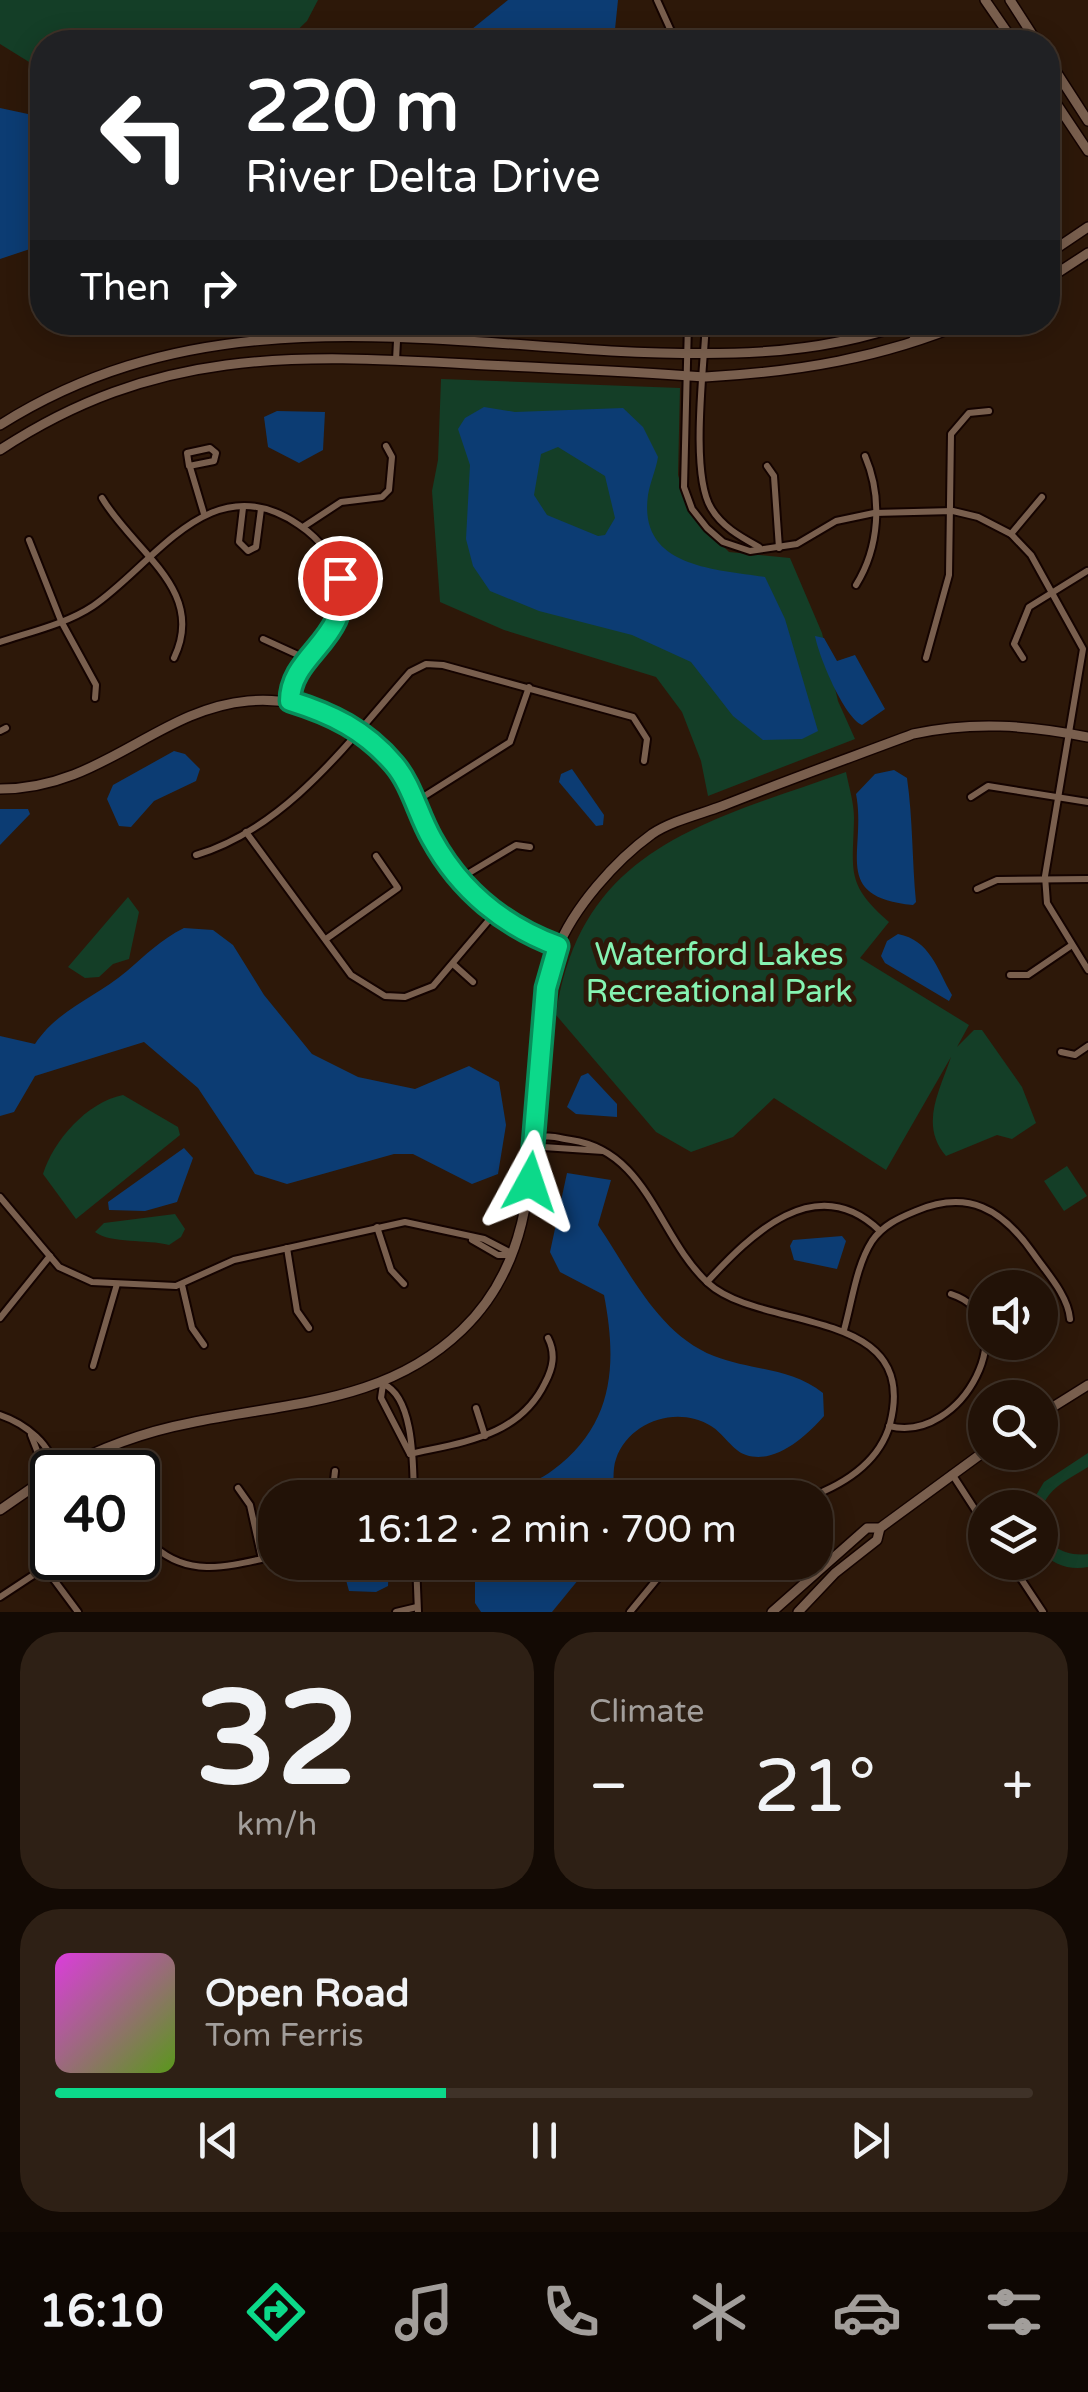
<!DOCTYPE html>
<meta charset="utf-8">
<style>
:root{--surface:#221207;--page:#2e2015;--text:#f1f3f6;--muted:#a29e9b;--line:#3f3228;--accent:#0cd98a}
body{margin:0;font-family:"Varela Round",sans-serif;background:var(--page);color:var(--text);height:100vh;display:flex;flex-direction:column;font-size:38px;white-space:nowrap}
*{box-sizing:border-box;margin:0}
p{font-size:32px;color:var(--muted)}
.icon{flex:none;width:55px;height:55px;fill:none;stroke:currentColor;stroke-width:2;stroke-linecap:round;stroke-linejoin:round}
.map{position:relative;height:1612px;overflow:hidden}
.panel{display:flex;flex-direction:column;gap:20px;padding:20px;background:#130a04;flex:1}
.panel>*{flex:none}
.banner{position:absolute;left:30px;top:30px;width:1030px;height:305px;border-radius:40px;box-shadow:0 5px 25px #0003,0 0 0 2px var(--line);background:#202124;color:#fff;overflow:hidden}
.buttons{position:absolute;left:968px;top:1270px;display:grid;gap:20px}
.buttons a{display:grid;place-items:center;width:90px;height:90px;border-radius:50%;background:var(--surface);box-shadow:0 5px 25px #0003,0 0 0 2px var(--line);font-size:50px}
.speed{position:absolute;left:30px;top:1450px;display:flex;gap:20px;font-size:50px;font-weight:700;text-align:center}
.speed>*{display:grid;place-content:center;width:130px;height:130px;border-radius:50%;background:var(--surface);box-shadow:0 5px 25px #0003,0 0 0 2px var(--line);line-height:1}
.speed .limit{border:5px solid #111;border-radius:15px;background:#fff;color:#111}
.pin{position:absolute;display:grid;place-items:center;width:85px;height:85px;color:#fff;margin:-42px;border:5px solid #fff;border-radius:50%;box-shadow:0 2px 10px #0007}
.me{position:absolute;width:110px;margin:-55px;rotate:5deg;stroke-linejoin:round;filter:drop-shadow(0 0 8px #0008)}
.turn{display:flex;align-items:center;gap:35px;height:210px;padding:0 50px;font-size:45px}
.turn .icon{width:130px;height:130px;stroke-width:2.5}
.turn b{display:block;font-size:70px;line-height:85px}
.then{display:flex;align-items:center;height:95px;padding:0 50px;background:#0003;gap:20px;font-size:38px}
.big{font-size:75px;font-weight:600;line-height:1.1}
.panel .card{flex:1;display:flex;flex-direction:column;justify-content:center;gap:15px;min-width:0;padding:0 35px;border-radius:40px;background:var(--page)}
.panel .dial{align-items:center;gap:0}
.dial b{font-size:130px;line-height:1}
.song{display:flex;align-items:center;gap:30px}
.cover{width:120px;height:120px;border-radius:15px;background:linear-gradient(135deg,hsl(300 70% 55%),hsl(90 70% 35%))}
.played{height:10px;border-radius:5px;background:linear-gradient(90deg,var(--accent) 40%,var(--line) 40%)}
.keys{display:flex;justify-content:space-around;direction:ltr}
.heat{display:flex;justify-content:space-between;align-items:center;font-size:55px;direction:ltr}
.panel .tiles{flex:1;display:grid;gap:20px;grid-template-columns:1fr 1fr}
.card:last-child{grid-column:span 2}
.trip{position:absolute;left:258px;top:1480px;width:575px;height:100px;border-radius:40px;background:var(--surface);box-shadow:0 5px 25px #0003,0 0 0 2px var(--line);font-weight:600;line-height:100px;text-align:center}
.menu{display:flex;height:160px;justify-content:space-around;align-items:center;background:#0e0703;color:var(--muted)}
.menu .icon{width:70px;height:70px}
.menu .selected{color:var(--accent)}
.menu b{font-size:45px;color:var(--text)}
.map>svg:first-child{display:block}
.green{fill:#143e27}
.water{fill:#0c3c73;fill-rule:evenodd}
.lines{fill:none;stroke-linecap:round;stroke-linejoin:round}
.street-casing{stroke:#140300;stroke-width:10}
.secondary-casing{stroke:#140300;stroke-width:12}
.street{stroke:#795f4e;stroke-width:6}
.secondary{stroke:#795f4e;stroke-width:9}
.route-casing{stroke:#088d5a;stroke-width:25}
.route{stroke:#0cd98a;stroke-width:18}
.labels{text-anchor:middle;stroke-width:10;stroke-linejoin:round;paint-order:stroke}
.park-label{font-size:32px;fill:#85f3b2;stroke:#2d1809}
</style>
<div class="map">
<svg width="1088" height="1612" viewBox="0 0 1088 1612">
<rect width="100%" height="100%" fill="#2d1809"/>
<g class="green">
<polygon points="0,0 318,0 307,21 285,42 42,42 42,70 0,44"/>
<polygon points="441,379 680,388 678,475 689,512 729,552 790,558 822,633 838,701 855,739 708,796 701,761 682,712 656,677 504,630 440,602 432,491 438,460"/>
<path d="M846,772C849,787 854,803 854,818C853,871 845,884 889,922L860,958L969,1025L957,1047L974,1030H982L1022,1087L1036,1123L1012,1139L997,1135L946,1156C919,1125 940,1090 951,1057L886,1170L774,1098L733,1137L691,1152L656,1132L556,1015C580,847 707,822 846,772Z"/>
<polygon points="128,897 139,912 129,959 113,964 99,977 85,978 68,967"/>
<path d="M123,1095L178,1127L180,1135L76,1219L43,1174C53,1141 87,1102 123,1095Z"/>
<polygon points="1067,1166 1087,1196 1064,1211 1044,1181"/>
<path d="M175,1214L185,1229L181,1237L169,1245C147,1239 111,1244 95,1232L104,1223Z"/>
<path d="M1088,1453V1467C1076,1475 1058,1483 1049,1495C1025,1526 1053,1559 1088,1554V1567C1070,1571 1052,1564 1040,1551V1508L1029,1507L1044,1482Z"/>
</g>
<g class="water">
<polygon points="508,0 618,0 614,39 612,42 456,42"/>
<polygon points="0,108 42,117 42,245 0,259"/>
<path d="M484,407L515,412L623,408L643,427L658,457C656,470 650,482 648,495C638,567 713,569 765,577L785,619L818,731L802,739L763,740L733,716L691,662L632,635L539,611L490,591L473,566L466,539L470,465L458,429L465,418ZM558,447L605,476L615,518L605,535L598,536L547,515L534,495L541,454Z"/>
<polygon points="277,411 325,412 323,450 299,463 268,447 264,417"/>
<path d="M815,636L824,638L837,661L855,655L885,709L862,725C844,717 819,657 815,636Z"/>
<polygon points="174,751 185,754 200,769 196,781 154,801 131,827 119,826 107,799 113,785"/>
<polygon points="572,769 604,815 603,825 596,826 559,782 561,774"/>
<path d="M894,770L907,778C913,820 912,861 916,902L913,905C830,897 867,851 856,794L875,774Z"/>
<polygon points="0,809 28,809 30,814 0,845"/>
<path d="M184,928L213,930L233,945L264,995L312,1054L358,1077L415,1089L469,1066L499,1082L506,1125L498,1174L472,1184L413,1154H394L287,1184L255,1174L198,1088L144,1042L35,1076L14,1112L0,1116V1036L35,1044C58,1009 95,998 127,971C147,954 160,940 184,928Z"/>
<path d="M898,934C930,940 937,969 952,995L949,1001L885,963L881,956L887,941Z"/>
<polygon points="588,1073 617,1104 617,1117 576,1114 567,1107 581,1076"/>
<polygon points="184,1148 193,1158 177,1202 145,1211 109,1210 108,1202"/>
<path d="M567,1173L611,1180L598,1225C630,1272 658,1334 714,1356C752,1371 790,1367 823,1393L824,1416C807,1435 776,1465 746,1455C733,1451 723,1433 711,1426C676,1405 629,1422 616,1459C612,1470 614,1486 614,1497H498C515,1488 538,1482 553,1470C615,1424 617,1363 604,1295L560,1272L550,1252Z"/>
<polygon points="842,1236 846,1241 837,1269 794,1260 790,1246 793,1240"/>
<polygon points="357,1563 389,1563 388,1586 376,1592 349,1591 343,1569"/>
<polygon points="475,1563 475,1562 592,1563 552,1612 481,1612 475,1603"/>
</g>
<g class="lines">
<defs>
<g id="street">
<polyline points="657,0 676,42"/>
<polyline points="688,322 684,487 692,509 707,528 723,542 750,551 797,544 836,521 874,513 953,511 978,517 1011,534 1031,555 1083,649 1045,876 1047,903 1088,970"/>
<path d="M706,322C704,367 690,473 711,508C722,527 741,537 759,547"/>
<polyline points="396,360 398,322"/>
<polyline points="189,466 214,461 216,453 210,448 187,453 189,466 190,467 204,514"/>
<polyline points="767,466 774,476 779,548"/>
<path d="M102,498C134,552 207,590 174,658"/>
<polyline points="243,508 239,542 248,551 256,547 261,509"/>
<polyline points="303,527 341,502 382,497 389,490 392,457 386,446"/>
<polyline points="1011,534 1042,497"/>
<polyline points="29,540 61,621 96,685 95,698"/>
<path d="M856,585C879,548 883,498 865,456"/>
<polyline points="342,588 373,587"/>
<polyline points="263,639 309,660"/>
<path d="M0,642C30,632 66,624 93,606C155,564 211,464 299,525C320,539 338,561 341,587C348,637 290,656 290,701"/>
<polyline points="926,658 949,575 951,434 969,413 989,411"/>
<polyline points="1023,658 1014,644 1029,607 1087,571"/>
<polyline points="0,731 6,728"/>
<polyline points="971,797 988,786 1088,802"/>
<polyline points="415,802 510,742 529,687"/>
<polyline points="246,832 351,975 385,996 405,997 433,986 495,913"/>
<path d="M196,855C287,828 350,740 410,672L426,664L443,665L633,717L647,739L644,761"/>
<polyline points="459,879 516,845 530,847"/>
<polyline points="977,889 997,880 1088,879"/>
<polyline points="326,939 398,888 376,856"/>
<polyline points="453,964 473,982"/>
<polyline points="1010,975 1028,975 1072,945"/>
<polyline points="1061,1052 1075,1055 1088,1046"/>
<path d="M534,1139C546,1134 558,1138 571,1140C648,1151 658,1237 708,1283C761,1332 921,1305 890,1424C879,1463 843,1485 807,1498"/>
<polyline points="534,1140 543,1147 603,1151"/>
<polyline points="0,1197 59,1267 92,1282 176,1286 234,1260 405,1222 484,1239 511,1253"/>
<polyline points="377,1227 391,1270 404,1284"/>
<polyline points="472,1240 498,1255 510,1255"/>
<polyline points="287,1248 297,1311 309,1328"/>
<path d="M707,1282C750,1235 816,1169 880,1231"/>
<polyline points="182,1285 192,1328 204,1345"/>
<polyline points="0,1318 50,1256"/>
<path d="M844,1330C852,1302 856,1266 872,1241C883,1225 899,1218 916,1211C968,1189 1002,1209 1033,1253C1046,1272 1068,1295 1070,1319"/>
<polyline points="93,1366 117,1284"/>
<polyline points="476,1408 485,1436"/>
<path d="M0,1415C24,1423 54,1445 54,1472"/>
<path d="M889,1426C962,1445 1028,1319 951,1294"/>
<polyline points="31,1435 43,1466 52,1473"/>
<path d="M410,1454C462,1442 519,1437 545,1383C553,1368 556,1354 548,1338"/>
<path d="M410,1454L381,1398L383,1384C415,1397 413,1468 414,1498"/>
<polyline points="952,1474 985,1525"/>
<polyline points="238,1488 250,1505 262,1559"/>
<polyline points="332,1498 335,1471"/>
<polyline points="674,1498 681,1485"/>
<path d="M139,1513C137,1527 144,1537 155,1547C191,1579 233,1565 275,1556"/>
<polyline points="416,1562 418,1612"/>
<polyline points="708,1562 715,1573"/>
<polyline points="1010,1562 1043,1612"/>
<polyline points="0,1597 38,1572 49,1573 78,1612"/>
<polyline points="396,1612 417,1607"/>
<polyline points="630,1612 671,1562"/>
</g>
<g id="secondary">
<polyline points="985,0 1014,42"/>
<polyline points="1010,0 1037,42"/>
<polyline points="1048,59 1088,121"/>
<polyline points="1048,91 1088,151"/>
<polyline points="1048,254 1088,227"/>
<polyline points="1048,279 1088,253"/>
<polyline points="913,341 928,322"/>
<path d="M0,425C191,304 397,338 611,351C712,356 813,358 910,322"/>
<path d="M0,450C155,348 292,354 469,364C547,368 626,371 705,377C797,372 882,358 967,322"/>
<path d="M0,789C102,789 158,709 248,701C305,696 361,721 395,766C417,793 425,831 445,860C473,901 512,929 558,947"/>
<polyline points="1040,1415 1088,1385"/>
<path d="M56,1472C98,1449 143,1432 190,1423C288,1402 385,1404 462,1330C569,1228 511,1070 557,950C573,908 616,860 652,834C671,821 701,814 722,806C785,781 849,758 913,734C973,721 1028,725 1088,737"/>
<polyline points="0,1510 52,1474"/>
<polyline points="772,1612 867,1528 880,1528 985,1451"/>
<polyline points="798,1612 835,1573 877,1540 880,1528"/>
</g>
</defs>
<use href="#street" class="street-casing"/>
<use href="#secondary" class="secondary-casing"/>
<use href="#street" class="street"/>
<use href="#secondary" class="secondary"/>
</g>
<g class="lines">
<defs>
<path id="route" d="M340,578C353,639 290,653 290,701C332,714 365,730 394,764C412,785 418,815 432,839C460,890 504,926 558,946L546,988L530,1182"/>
</defs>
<use href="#route" class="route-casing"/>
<use href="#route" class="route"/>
</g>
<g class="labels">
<g class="park-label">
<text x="719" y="965">Waterford Lakes<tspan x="719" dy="37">Recreational Park</tspan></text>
</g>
</g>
</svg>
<div class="buttons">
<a><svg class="icon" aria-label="sound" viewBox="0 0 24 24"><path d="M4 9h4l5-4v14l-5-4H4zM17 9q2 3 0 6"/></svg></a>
<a><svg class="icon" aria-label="search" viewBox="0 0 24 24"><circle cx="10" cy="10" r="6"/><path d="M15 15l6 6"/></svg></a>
<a><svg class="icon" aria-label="layers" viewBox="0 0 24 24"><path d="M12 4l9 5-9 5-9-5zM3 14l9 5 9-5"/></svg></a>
</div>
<div class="speed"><div class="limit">40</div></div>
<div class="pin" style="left:340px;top:578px;background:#d93025"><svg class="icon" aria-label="arrive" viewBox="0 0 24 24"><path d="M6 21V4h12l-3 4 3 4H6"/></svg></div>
<svg class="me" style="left:530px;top:1182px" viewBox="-20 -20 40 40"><path d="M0-17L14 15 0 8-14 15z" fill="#0cd98a" stroke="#fff" stroke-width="4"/></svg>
<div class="trip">16:12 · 2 min · 700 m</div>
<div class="banner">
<div class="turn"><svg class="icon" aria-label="left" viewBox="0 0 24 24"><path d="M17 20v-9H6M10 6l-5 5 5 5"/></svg><div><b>220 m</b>River Delta Drive</div></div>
<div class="then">Then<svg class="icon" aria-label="right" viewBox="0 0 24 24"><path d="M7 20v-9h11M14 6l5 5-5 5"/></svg></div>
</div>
</div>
<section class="panel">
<div class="tiles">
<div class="card dial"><b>32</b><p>km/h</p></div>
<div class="card"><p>Climate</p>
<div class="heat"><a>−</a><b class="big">21°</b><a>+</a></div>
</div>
<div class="card">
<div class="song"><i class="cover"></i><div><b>Open Road</b><p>Tom Ferris</p></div></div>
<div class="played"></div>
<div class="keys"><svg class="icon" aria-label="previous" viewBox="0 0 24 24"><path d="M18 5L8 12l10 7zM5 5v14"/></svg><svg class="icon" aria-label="pause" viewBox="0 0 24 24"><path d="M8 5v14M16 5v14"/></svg><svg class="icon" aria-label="next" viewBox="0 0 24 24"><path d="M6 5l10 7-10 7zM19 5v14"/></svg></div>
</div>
</div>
</section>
<nav class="menu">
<b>16:10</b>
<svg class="icon selected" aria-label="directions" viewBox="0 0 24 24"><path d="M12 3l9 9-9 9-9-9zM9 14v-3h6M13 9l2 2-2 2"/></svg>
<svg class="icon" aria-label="music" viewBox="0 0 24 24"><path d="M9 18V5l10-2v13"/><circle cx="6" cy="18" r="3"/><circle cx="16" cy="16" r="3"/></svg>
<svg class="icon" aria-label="phone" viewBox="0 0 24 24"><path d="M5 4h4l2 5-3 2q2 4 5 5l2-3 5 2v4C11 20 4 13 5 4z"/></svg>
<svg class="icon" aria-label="climate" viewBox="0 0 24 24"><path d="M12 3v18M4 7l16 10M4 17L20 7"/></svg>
<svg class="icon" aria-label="car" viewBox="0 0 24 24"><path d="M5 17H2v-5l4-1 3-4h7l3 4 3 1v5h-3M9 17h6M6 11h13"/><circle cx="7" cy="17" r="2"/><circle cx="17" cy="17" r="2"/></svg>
<svg class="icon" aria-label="filters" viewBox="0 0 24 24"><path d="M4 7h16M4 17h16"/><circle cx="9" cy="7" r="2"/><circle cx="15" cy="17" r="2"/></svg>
</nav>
